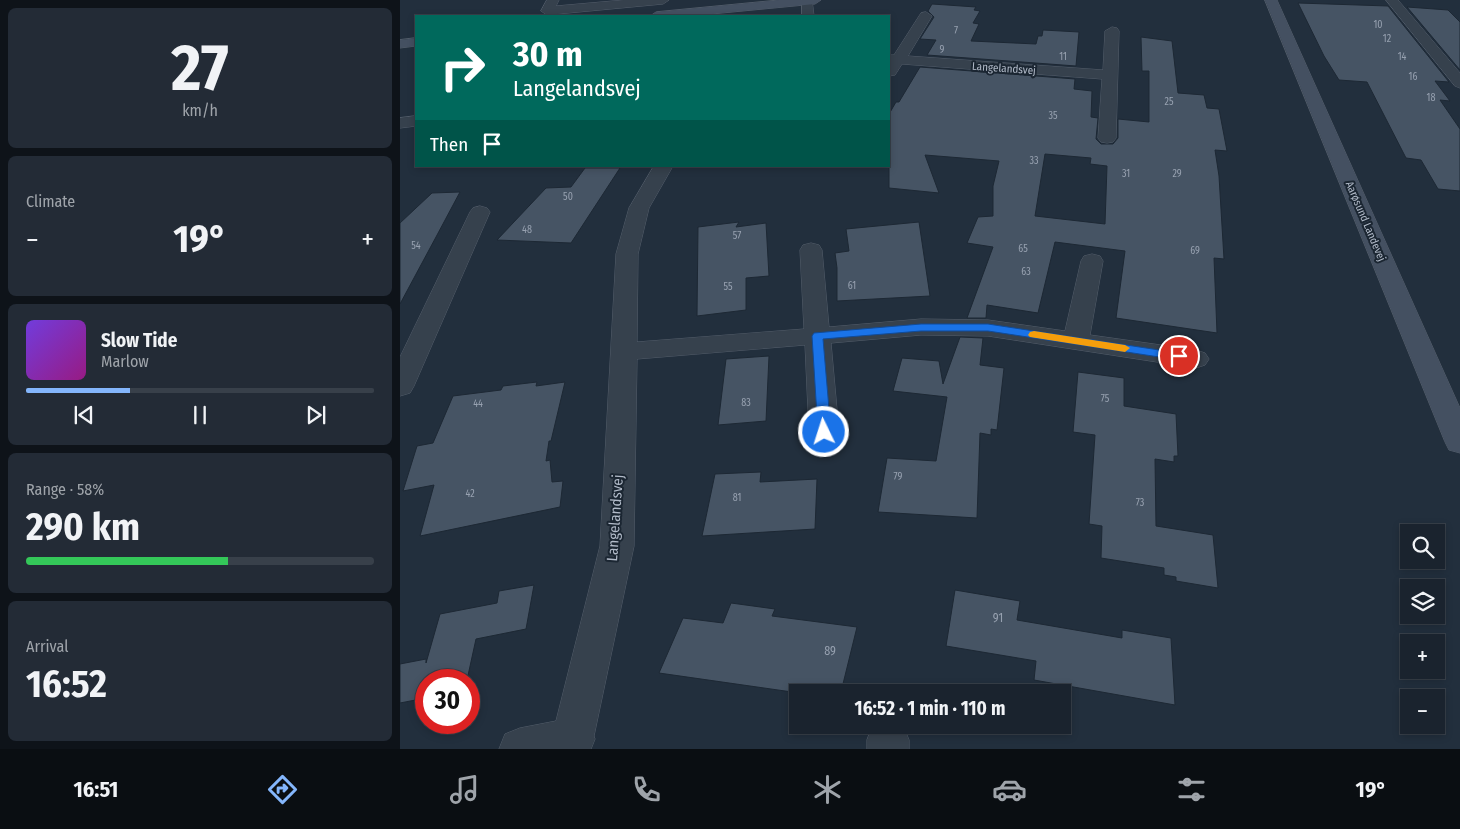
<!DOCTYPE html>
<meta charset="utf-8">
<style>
:root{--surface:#1a232e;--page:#232b36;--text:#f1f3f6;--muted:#9fa4aa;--line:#38404a;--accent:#84b6fc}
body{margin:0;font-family:"Fira Sans Condensed",sans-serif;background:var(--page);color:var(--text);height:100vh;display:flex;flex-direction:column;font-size:19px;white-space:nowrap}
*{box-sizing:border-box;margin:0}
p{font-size:16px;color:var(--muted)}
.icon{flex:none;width:28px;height:28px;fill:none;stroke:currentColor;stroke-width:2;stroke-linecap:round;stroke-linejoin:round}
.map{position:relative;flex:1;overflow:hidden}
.side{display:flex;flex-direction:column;gap:8px;padding:8px;background:#0e1319;width:400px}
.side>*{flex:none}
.top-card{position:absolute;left:15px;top:15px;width:475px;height:152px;border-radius:0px;box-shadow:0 2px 8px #0003,0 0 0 1px var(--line);background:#00695c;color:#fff;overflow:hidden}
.fabs{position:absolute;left:1000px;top:524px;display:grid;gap:10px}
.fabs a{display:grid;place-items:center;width:45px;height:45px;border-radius:0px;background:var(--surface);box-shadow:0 2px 8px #0003,0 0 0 1px var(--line);font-size:25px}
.speed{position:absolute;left:15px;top:669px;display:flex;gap:10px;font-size:25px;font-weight:700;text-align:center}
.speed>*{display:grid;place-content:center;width:65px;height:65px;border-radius:50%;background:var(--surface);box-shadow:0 2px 8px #0003,0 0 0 1px var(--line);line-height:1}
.speed .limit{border:8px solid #d22;background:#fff;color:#111}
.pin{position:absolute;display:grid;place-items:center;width:42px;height:42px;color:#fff;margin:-21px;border:2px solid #fff;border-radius:50%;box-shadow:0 1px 5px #0007}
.me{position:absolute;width:55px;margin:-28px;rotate:356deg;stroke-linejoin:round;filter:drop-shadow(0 0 4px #0008)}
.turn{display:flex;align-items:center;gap:18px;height:105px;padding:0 15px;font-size:22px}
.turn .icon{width:65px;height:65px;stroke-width:2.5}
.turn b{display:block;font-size:35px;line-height:42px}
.then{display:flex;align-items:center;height:48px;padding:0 15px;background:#0003;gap:10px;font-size:19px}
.big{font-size:38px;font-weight:700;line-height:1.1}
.side .widget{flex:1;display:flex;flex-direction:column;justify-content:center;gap:8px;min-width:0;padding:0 18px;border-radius:8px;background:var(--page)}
.side .dial{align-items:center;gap:0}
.dial b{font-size:65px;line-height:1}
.song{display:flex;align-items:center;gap:15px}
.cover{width:60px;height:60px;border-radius:8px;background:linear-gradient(135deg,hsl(260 70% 55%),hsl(310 70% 35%))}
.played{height:5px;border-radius:2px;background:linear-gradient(90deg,var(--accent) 30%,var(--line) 30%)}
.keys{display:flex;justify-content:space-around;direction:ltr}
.heat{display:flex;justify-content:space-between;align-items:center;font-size:28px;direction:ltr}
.charge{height:8px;border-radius:4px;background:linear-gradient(90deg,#34c759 58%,var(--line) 0)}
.trip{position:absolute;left:389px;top:684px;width:282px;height:50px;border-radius:0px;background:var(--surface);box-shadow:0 2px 8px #0003,0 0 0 1px var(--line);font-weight:700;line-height:50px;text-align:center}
.tab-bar{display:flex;height:80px;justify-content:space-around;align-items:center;background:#0a0e12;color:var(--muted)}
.tab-bar .icon{width:35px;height:35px}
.tab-bar .on{color:var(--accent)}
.tab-bar b{font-size:22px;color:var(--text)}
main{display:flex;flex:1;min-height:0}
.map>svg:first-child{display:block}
.building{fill:#465464;stroke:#1d2834;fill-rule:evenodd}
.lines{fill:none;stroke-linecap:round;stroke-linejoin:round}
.street-casing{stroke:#545e6b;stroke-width:1}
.secondary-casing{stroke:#545e6b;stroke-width:1}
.street{fill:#36414d;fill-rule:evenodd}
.secondary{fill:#445061;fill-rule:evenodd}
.route{fill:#1a73e8;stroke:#114b97}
.slow{fill:#f59e0b}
.labels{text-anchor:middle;stroke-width:4;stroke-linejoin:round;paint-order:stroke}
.number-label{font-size:10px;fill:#97a1b0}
.far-street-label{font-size:11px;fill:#b2bbc9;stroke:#1b2632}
.near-number-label{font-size:12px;fill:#97a1b0}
.near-street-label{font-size:15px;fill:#b2bbc9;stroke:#1b2632}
</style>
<main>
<section class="side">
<div class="widget dial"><b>27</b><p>km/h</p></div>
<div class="widget"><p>Climate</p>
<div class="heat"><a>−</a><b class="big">19°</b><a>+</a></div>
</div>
<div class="widget">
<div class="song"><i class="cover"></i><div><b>Slow Tide</b><p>Marlow</p></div></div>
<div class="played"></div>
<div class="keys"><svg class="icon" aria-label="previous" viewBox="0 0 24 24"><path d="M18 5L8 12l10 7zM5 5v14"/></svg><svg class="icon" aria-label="pause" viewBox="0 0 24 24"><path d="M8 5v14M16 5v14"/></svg><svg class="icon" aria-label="next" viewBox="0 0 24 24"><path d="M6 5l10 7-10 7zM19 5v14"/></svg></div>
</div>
<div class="widget"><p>Range · 58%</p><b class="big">290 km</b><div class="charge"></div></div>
<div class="widget"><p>Arrival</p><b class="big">16:52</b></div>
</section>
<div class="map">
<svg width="1060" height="749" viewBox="0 0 1060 749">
<rect width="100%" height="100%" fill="#222f3d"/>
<g class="building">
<polygon points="898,3 988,6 1049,82 1035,81 1050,101 1040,100 1060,129 1060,191 1038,189 1021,160 1006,158 967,82 939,80 924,56"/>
<polygon points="532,4 576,7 574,10 580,11 573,23 579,24 571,41 636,44 638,36 642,36 643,30 679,32 676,66 527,55 536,40 520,39 534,17 528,11"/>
<polygon points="1007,7 1048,10 1060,22 1060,70"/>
<path d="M741,37L772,41L778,93L804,95L807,108L819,109L827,151L815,150L819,176L824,259L814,258L817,333L716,318L725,251L655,242L638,313L587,305L586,318H567L593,247L567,243L578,217L593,216V186L599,161L525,155L539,193L489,188V114L496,102H499L520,67L675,79L674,89L692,91L691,117L698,118L696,139L701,144H713L718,138V119L749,122V71H742ZM645,154L691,158L690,164L707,166L705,224L635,216Z"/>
<polygon points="185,168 220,168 171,243 97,240 146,188 171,187"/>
<polygon points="60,192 36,237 0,304 0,223 32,193"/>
<polygon points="339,222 336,227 366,223 369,276 346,278 346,310 297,316 298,227"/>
<polygon points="519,222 530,296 437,301 437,268 435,253 449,251 446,229"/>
<polygon points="560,337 583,338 580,365 604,368 597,430 591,429 591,435 580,433 577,518 478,512 487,458 536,461 547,397 493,391 502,358 539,361 543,384"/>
<polygon points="369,356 366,421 318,425 326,359"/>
<polygon points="678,372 724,378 724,406 776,414 778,456 774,456 774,462 755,459 756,526 813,535 818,588 776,581 776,577 764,575 764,568 701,558 702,526 689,524 695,435 673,432"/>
<polygon points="137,382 136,386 165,382 151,441 149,441 146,461 150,460 152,482 163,481 160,507 20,536 34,485 3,491 17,446 33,443 53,396 101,390 103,386"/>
<polygon points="361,472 360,482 417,479 415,529 302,536 315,474"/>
<polygon points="134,585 126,629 76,639 67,680 26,680 26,698 0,703 0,664 26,659 26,663 40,614 97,603 99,591"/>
<polygon points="555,590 620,601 617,620 722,638 722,630 771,638 775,705 634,680 636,661 546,646"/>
<polygon points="331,603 375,609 372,616 457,627 441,692 392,692 259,673 283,618 323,623"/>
</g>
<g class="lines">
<defs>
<g id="street">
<polygon points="147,0 159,0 156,6 224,0 269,0 263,4 147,15 141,11"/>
<polygon points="402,0 412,0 414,16 402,16"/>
<polygon points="986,0 998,0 1060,73 1060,88 1055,86"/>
<polygon points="526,12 532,16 508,56 703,70 705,31 712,27 717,28 719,31 716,138 713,142 707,143 701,142 698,138 702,79 502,64 495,75 489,76 489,55 494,55 521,13"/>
<polygon points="16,116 16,126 0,128 0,118"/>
<polygon points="254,166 273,166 249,208 238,254 237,342 404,329 400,250 403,245 411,243 419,245 422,250 429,327 521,319 588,320 665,331 681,261 684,256 692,254 700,256 703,261 690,335 796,350 805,353 809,359 805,365 796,368 588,336 521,335 431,343 439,432 435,440 424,443 413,440 409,432 405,345 237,359 234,546 194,736 195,739 191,749 99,749 105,734 120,728 156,721 200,546 216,254 229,208"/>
<polygon points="80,206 87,208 90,212 14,386 10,393 0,396 0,357 70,212 73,208"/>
<polygon points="473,725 503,725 509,740 509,749 467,749 467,740"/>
</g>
<g id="secondary">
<polygon points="379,0 421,0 415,4 291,16 250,16 256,12"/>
<polygon points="865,0 877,0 1060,408 1060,453 1049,450 1045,442"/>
<polygon points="16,38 16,46 0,48 0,40"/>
</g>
</defs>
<use href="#street" class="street-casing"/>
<use href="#secondary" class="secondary-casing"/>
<use href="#street" class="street"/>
<use href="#secondary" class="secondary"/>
</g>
<polygon class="route" points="521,324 588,324 779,353 785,356 779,360 588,331 521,331 423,339 431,432 429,435 420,435 418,432 412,336 414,333"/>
<polygon class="slow" points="634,331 725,345 730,348 725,352 630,337 628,335 630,332"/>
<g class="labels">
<g class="number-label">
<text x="978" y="28">10</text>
<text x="556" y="34">7</text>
<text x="987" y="42">12</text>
<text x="542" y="53">9</text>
<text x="663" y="60">11</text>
<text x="1002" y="60">14</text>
<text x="1013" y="80">16</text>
<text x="1031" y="101">18</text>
<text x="769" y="105">25</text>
<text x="653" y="119">35</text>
<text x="634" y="164">33</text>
<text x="726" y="177">31</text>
<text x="777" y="177">29</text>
<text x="168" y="200">50</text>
<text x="127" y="233">48</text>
<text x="337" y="239">57</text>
<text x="16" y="249">54</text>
<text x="623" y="252">65</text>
<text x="795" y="254">69</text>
<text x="626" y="275">63</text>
<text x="452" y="289">61</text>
<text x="328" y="290">55</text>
<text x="705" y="402">75</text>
<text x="346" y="406">83</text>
<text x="78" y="407">44</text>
<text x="498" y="480">79</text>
<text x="70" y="497">42</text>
<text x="337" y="501">81</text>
<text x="740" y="506">73</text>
</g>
<g class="far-street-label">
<text transform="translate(604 68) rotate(4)" y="4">Langelandsvej</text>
<text transform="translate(966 221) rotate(67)" y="4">Aarøsund Landevej</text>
</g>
<g class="near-number-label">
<text x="598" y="622">91</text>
<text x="430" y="655">89</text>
</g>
<g class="near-street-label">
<text transform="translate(215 518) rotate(-86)" y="5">Langelandsvej</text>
</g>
</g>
</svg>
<div class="fabs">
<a><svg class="icon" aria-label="search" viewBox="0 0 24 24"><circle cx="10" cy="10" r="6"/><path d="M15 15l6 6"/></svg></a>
<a><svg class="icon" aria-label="layers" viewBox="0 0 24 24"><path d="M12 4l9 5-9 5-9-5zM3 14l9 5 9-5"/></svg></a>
<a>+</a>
<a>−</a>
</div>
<div class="speed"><div class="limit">30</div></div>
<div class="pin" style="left:779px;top:356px;background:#d93025"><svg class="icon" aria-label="arrive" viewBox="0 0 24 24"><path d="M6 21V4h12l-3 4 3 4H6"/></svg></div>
<svg class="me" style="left:424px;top:432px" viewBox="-20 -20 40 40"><circle r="17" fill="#1a73e8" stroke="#fff" stroke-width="3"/><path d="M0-11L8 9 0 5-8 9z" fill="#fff"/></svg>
<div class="trip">16:52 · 1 min · 110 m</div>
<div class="top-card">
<div class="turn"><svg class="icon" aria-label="right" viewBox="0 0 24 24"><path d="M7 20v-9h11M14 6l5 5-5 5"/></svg><div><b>30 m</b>Langelandsvej</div></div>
<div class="then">Then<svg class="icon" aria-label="arrive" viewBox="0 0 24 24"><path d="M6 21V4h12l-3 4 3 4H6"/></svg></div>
</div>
</div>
</main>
<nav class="tab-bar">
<b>16:51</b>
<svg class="icon on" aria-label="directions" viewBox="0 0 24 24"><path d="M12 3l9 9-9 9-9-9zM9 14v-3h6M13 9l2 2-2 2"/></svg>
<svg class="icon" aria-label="music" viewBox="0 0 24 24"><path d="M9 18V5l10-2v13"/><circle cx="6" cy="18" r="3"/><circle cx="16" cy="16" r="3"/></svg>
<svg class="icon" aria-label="phone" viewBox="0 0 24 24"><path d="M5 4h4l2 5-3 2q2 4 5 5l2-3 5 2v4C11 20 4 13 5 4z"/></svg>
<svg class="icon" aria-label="climate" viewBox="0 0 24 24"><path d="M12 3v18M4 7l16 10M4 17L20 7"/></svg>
<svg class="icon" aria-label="car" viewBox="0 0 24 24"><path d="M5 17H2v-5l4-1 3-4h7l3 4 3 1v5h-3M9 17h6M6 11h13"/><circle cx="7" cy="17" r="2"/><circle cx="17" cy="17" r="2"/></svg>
<svg class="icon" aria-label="filters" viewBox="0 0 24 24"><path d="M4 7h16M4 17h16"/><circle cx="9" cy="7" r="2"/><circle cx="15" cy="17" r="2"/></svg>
<b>19°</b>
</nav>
